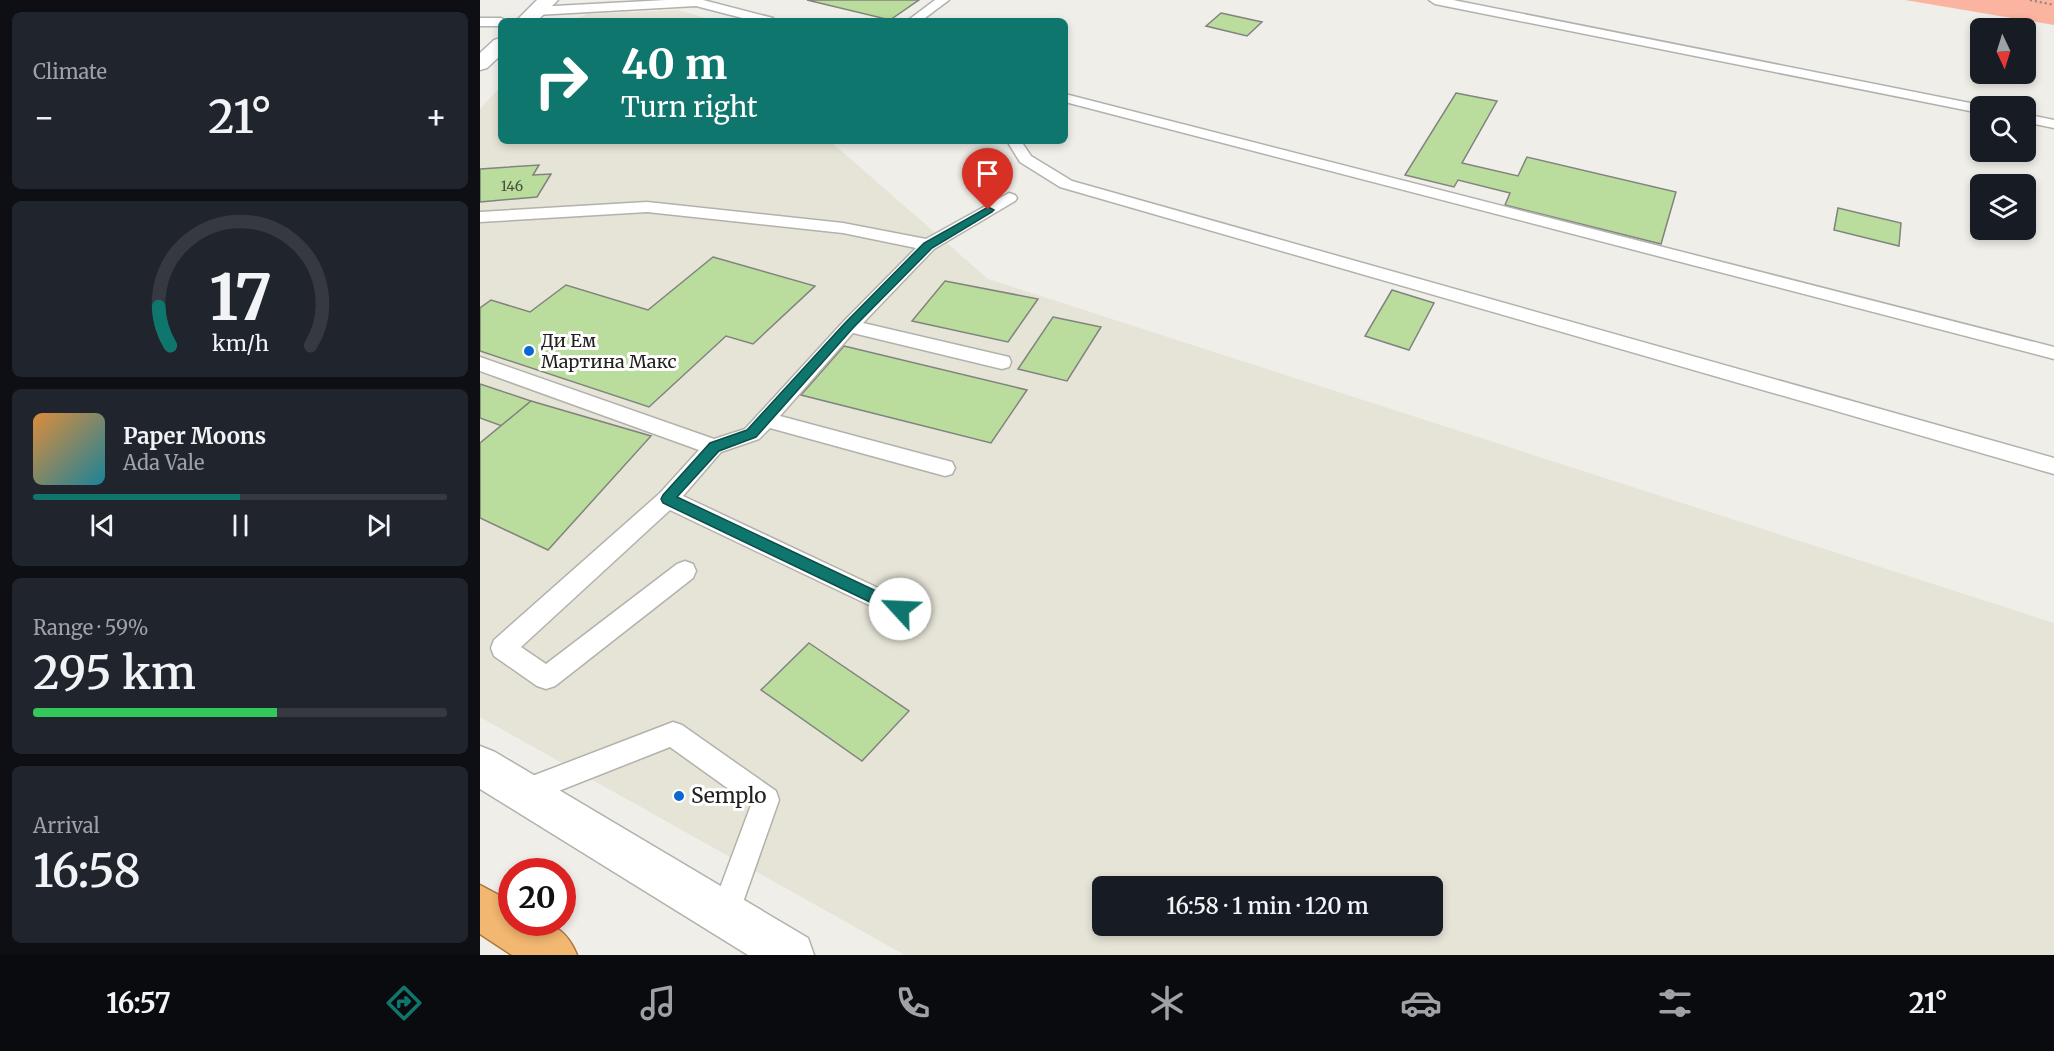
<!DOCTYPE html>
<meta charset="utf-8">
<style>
:root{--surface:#171b24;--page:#20242c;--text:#f1f3f6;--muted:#9ea1a6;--line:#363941;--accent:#0f766e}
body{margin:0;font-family:Merriweather,serif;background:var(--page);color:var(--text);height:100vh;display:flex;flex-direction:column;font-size:22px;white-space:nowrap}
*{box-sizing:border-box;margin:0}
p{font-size:20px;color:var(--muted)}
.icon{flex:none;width:33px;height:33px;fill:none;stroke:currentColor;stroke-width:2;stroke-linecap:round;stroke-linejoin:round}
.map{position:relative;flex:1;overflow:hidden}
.sheet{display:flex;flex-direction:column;gap:12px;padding:12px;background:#0d0f14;width:480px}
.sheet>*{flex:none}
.hud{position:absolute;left:18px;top:18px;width:570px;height:126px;border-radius:9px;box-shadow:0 3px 9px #0003;background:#0f766e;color:#fff;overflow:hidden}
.needle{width:39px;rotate:176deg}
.tools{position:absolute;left:1490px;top:18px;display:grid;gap:12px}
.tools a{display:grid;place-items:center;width:66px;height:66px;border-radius:9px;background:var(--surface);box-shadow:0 3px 9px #0003;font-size:30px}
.speed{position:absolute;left:18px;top:858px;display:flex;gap:12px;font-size:30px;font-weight:700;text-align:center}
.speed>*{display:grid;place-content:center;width:78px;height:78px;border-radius:50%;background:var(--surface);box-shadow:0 3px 9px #0003;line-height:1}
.speed .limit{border:9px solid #d22;background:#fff;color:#111}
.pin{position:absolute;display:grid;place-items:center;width:51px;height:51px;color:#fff;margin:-62px -26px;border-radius:50% 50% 50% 0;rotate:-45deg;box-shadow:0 0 6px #0007}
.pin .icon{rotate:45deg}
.me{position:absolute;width:66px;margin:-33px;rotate:295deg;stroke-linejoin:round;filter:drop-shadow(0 0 4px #0008)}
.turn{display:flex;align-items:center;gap:21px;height:126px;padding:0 24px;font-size:27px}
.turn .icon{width:78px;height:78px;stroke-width:2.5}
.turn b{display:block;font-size:42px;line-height:51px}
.big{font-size:45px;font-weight:600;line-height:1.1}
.sheet .widget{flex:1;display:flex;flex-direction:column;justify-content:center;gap:9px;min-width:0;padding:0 21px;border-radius:9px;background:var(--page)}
.sheet .dial{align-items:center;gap:0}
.dial svg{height:156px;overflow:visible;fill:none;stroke:var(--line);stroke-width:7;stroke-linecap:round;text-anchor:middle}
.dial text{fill:var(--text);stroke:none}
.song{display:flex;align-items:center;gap:18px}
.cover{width:72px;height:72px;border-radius:9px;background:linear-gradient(135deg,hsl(30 70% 55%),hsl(190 70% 35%))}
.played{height:6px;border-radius:3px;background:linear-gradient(90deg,var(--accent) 50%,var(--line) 50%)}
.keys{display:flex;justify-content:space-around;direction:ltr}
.heat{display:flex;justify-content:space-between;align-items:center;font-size:33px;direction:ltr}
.charge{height:9px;border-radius:4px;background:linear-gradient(90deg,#34c759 59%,var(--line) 0)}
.trip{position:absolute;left:612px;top:876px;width:351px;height:60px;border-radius:9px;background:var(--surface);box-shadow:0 3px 9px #0003;font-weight:600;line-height:60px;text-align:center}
.dock{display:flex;height:96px;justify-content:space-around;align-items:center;background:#090b0e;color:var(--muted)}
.dock .icon{width:42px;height:42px}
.dock .active{color:var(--accent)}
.dock b{font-size:27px;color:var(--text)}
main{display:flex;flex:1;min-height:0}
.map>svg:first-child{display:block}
.built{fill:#e6e4d7;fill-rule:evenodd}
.green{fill:#fab49f}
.building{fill:#badc9c;stroke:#81837f;stroke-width:1.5}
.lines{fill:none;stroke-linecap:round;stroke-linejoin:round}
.service-casing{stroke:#b2b1ac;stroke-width:3}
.minor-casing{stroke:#b2b1ac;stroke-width:3}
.tertiary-casing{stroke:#b2b1ac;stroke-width:3}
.trunk-casing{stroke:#a7773d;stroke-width:3}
.path{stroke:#878682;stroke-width:2;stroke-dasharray:2 3;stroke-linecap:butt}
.service{fill:#fff;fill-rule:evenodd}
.minor{fill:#fff;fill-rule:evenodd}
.tertiary{fill:#fff;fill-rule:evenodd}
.trunk{fill:#f2b770;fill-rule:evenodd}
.route{fill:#0f766e;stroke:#0a4d48;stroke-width:1.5}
.poi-dot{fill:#0d67d0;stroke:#fff;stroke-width:2}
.labels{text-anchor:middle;stroke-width:6;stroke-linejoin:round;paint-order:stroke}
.far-number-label{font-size:14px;fill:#48503e}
.poi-label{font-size:18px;fill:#22211f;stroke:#fff;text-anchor:start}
.near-poi-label{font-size:21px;fill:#22211f;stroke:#fff;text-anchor:start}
</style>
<main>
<section class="sheet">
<div class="widget"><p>Climate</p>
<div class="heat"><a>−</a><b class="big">21°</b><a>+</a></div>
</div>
<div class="widget dial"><svg viewBox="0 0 100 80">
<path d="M14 69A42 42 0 1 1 86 69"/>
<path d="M14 69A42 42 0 0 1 8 49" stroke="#0f766e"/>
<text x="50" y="56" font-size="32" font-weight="700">17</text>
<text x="50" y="72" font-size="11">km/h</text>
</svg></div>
<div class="widget">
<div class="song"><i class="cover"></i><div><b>Paper Moons</b><p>Ada Vale</p></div></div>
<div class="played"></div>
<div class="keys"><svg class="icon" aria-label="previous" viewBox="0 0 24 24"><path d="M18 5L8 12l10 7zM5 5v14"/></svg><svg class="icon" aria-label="pause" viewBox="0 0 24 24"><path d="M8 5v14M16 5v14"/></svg><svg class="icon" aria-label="next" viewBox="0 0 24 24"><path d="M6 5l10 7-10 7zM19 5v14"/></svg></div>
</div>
<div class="widget"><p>Range · 59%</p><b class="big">295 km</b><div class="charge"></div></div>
<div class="widget"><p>Arrival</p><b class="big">16:58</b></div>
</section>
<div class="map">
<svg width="1574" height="955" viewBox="0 0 1574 955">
<rect width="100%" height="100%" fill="#efeee8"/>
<g class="built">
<polygon points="198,10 236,21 90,21 107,14"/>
<path d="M21,86V141H350L508,279L1574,623V955H425L0,717V109ZM622,886H952V926H622Z"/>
</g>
<polygon class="green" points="1425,0 1574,0 1574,25"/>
<g class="building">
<polygon points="327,0 439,0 410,20"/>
<polygon points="741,13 782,22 767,36 726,26"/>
<polygon points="976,93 1017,101 982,163 1038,176 1047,157 1196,192 1181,244 1025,205 1030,193 978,180 974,187 925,175"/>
<polygon points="59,165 53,175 71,174 57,197 0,202 0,169"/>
<polygon points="1358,208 1421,223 1419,246 1354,230"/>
<polygon points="233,257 335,286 273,344 246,336 169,407 0,351 0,308 11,300 50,312 86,285 168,310"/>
<polygon points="465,281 558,299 528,342 432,321"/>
<polygon points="912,290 954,303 929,350 885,336"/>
<polygon points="573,317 621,327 587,381 538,369"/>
<polygon points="364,346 547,390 511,443 321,395"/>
<polygon points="0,384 51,401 22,426 0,418"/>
<polygon points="51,401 171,436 68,550 0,518 0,443"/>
<polygon points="329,643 429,711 382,761 281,690"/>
</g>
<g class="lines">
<defs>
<g id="service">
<polygon points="186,0 223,0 293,18 295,21 274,21 216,6 56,15 50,11 56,7"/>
<polygon points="455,0 469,0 441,21 427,21"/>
<polygon points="949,0 973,0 1505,106 1500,106 1500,113 955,4"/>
<polygon points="0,18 21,18 27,21 21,21 21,26 0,26"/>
<polygon points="585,94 1574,347 1574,359 585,102"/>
<polygon points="1545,114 1574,120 1574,128 1545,122"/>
<polygon points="527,141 541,141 551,156 592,181 1574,458 1574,474 580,187 540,162"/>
<polygon points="529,193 535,195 537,198 535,201 454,249 383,323 529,357 531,362 529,367 522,369 373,333 300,416 472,462 475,468 472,474 465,476 290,428 279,439 241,452 203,496 428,602 432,609 428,616 420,619 412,616 190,510 41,647 66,664 197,564 205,561 213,564 216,571 213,578 75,686 66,689 57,686 14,656 11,648 14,640 180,493 219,450 0,371 0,357 234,439 265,429 363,322 436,248 363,233 167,212 0,222 0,212 167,202 363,223 446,239"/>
<polygon points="193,722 202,725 296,791 299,800 255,925 245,930 235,925 230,915 271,805 190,747 43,805 34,801 30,792 34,783"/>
</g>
<polygon id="minor" points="0,746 15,752 328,938 334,955 268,955 0,789"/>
<g id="tertiary">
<polygon points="57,0 78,0 57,21 36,21"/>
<polygon points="21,38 21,55 7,68 0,70 0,53 14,40"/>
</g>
<path id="trunk" d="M0,885L32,902V922C64,922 83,921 97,955H32L0,934Z"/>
</defs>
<use href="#service" class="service-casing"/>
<use href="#minor" class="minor-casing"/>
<use href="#tertiary" class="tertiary-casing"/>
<use href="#trunk" class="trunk-casing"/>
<polyline class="path" points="1550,0 1574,5"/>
<use href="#service" class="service"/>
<use href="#minor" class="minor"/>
<use href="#tertiary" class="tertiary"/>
<use href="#trunk" class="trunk"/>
</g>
<polygon class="route" points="508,207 514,210 512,212 452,248 373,328 276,437 239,451 197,497 426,605 428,609 426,614 420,616 415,614 183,503 181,499 183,495 230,443 267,430 365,323 444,243"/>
<g class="poi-dot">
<circle cx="49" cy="351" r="6"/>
<circle cx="199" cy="796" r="6"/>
</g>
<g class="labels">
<g class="far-number-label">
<text x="32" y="191">146</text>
</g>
<g class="poi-label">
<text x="61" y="347">Ди Ем<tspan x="61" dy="21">Мартина Макс</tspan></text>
</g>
<g class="near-poi-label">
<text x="211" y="803">Semplo</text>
</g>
</g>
</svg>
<div class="tools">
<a><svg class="needle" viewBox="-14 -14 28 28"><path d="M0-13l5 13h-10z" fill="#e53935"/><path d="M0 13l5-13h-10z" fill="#9ea1a6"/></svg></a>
<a><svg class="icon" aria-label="search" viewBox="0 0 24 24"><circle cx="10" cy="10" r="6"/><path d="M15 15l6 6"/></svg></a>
<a><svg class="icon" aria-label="layers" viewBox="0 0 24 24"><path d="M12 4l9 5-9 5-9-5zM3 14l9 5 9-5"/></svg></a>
</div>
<div class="speed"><div class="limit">20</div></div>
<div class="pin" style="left:508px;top:210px;background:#d93025"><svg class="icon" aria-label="arrive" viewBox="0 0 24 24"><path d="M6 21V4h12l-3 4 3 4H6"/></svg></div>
<svg class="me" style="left:420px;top:609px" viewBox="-20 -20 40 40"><circle r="19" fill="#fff"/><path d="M0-13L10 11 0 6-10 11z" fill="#0f766e"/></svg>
<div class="trip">16:58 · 1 min · 120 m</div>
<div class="hud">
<div class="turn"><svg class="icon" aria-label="right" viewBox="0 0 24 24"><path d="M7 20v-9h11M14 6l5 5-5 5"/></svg><div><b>40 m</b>Turn right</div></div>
</div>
</div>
</main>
<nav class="dock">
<b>16:57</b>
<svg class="icon active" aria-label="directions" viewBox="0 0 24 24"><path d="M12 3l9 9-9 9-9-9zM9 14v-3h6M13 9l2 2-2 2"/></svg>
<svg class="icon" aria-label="music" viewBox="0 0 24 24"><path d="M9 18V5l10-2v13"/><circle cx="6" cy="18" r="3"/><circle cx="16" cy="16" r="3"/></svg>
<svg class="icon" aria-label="phone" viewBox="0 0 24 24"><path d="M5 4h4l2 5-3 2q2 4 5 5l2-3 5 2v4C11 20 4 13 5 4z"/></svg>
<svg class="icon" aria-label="climate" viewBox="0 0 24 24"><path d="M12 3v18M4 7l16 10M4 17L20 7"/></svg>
<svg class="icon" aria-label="car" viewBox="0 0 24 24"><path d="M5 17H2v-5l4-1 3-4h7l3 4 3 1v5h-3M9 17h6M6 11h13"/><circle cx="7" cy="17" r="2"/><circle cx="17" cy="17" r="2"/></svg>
<svg class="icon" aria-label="filters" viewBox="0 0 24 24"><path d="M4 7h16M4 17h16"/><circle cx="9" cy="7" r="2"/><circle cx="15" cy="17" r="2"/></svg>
<b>21°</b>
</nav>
